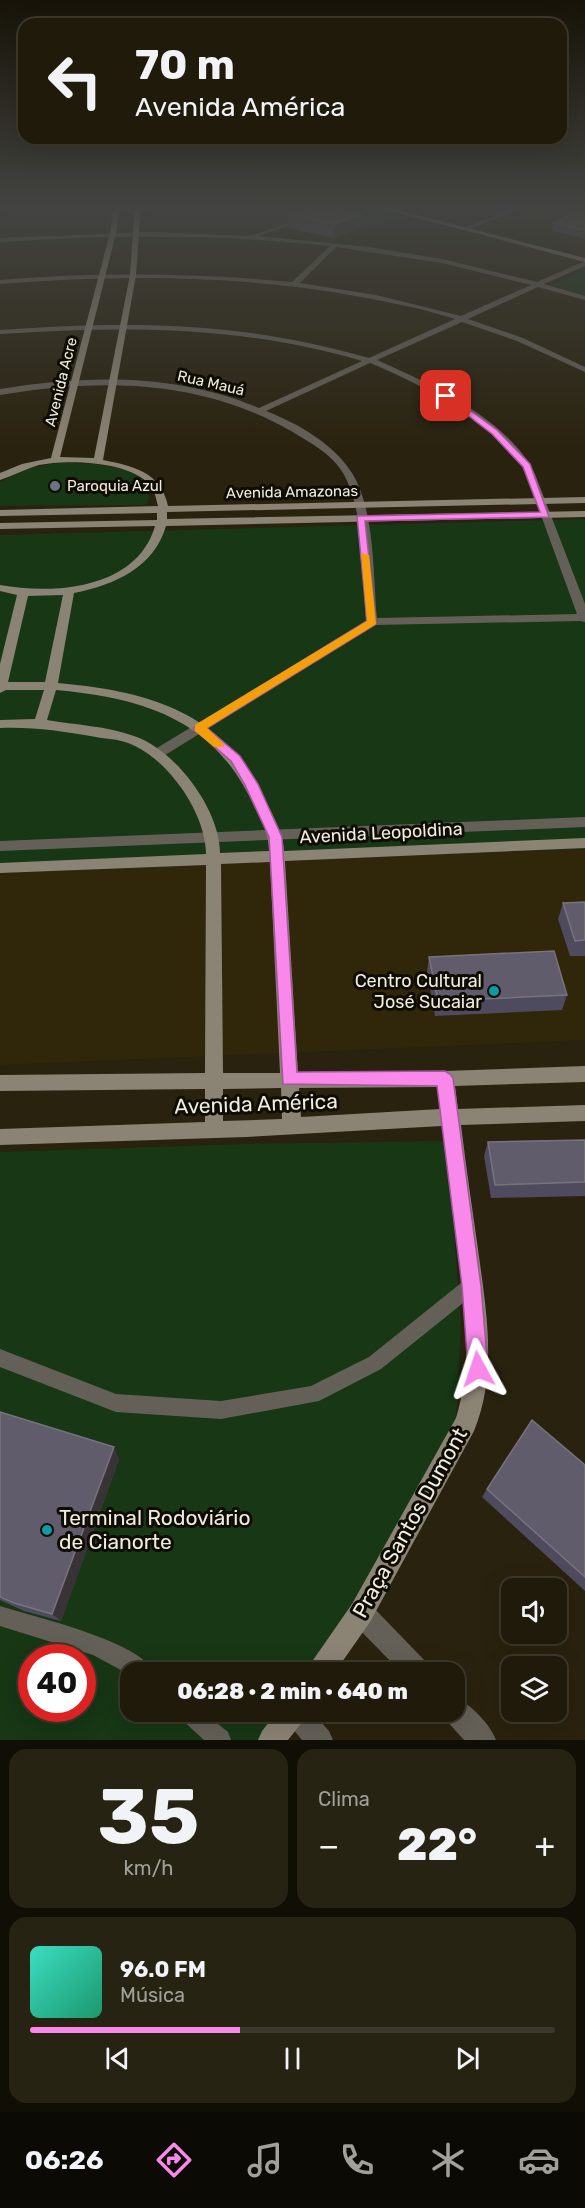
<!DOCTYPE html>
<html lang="pt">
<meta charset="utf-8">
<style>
:root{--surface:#1f1a0a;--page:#272313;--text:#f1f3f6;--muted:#a1a19c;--line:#3c382b;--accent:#f888ea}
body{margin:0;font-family:Rubik,sans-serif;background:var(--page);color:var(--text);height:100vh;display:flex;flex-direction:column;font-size:22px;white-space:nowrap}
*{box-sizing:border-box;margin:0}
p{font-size:20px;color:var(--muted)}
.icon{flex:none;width:33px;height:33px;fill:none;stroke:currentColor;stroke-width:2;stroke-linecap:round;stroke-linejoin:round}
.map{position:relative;height:1740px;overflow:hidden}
.panel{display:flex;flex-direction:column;gap:9px;padding:9px;background:#110e06;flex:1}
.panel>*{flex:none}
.banner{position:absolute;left:18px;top:18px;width:549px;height:126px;border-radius:18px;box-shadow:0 6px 24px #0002,0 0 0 2px var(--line);background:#1f1a0a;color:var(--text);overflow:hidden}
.controls{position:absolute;left:501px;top:1578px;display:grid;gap:12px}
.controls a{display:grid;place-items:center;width:66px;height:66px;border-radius:12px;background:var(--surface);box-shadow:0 6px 24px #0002,0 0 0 2px var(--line);font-size:30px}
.speed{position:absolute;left:18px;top:1644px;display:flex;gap:12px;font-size:30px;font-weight:700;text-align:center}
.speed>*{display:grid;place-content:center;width:78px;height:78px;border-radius:50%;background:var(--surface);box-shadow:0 6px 24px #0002,0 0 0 2px var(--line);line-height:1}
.speed .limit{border:9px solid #d22;background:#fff;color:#111}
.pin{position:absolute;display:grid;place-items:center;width:51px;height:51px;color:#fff;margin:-26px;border-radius:12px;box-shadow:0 3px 9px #0006}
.me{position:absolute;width:66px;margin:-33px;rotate:355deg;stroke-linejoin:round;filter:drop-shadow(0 0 4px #0008)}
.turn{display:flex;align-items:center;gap:21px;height:126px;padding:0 18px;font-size:27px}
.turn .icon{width:78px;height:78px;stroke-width:2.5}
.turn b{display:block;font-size:42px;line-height:51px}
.big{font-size:45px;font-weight:800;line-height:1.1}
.panel .card{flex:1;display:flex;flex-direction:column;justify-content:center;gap:9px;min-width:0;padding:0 21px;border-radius:18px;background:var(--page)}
.panel .dial{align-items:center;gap:0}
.dial b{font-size:78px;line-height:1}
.song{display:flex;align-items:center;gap:18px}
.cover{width:72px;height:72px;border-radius:9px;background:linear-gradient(135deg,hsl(170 70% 55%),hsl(160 70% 35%))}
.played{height:6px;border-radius:3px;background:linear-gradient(90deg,var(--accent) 40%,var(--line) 40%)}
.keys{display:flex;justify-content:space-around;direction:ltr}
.heat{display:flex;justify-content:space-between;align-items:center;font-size:33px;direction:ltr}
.panel .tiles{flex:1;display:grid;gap:9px;grid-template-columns:1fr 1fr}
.card:last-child{grid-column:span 2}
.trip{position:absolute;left:120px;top:1662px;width:345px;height:60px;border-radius:18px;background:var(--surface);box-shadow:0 6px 24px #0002,0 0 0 2px var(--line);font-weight:800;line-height:60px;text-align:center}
.dock{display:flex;height:96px;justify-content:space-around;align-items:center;background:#0c0a04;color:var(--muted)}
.dock .icon{width:42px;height:42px}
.dock .selected{color:var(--accent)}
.dock b{font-size:27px;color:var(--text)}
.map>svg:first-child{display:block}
.built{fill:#30260a}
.green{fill:#173715;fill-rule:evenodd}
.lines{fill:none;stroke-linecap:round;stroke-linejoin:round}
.lane{fill:#656057;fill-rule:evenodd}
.street{fill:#656057;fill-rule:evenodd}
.secondary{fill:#8b8374;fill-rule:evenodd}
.primary{fill:#a99d8b;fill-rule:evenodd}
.wall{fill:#4f4b5e}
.shaded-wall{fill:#393338}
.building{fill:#605c6c;stroke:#77737e;stroke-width:1.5}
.route{fill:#f888ea;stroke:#a15898;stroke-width:1.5}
.slow{fill:#f59e0b}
.worship-dot{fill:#6b7280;stroke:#0f0c04;stroke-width:2}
.culture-dot{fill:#0f9aa8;stroke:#0f0c04;stroke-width:2}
.labels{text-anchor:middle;stroke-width:6;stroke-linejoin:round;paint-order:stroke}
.far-street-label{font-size:15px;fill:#f0ecdf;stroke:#0f0c04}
.far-poi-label{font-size:15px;fill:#f0ecdf;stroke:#0f0c04;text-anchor:start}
.street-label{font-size:18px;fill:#f0ecdf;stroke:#0f0c04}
.poi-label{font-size:18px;fill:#f0ecdf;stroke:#0f0c04;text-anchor:end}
.near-street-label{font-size:21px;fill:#f0ecdf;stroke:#0f0c04}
.near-poi-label{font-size:21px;fill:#f0ecdf;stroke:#0f0c04;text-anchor:start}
</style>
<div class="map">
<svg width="585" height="1740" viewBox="0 0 585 1740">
<rect width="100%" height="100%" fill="#29220e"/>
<g class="built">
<polygon points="541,205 585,206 585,248 489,224"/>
<polygon points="585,849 585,1040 0,1065 0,868"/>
</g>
<g class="green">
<polygon points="363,205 406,217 366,228 327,217"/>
<polygon points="585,270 585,297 551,285"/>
<path d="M57,463C78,463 144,462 149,490C149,495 148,501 147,505L0,506V482L29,468Z"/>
<polygon points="585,519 585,849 0,868 0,535"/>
<path d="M447,1141L461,1322L456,1422L352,1604L308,1672H130V1712H283L264,1740H0V1152L244,1144ZM32,1658H82V1708H32Z"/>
</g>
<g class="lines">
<g class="lane">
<polygon points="472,1277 478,1279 480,1285 478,1291 381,1369 319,1401 221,1419 116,1412 0,1367 0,1349 116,1394 221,1401 311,1386 369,1357 466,1279"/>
<path d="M0,1606C31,1616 143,1642 153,1672H130V1675L93,1655L0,1626Z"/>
<polygon points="177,1712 203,1712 228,1732 231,1740 204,1740 181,1719"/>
</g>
<g class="street">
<polygon points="150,205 160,205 138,213 114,211 138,209"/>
<path d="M337,205H347L258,236L369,247L442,259L537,282L585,261V266L544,284L585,296V300L538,287L468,319L523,338L585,367V372L517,341L462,322L377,360C431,384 508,419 535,474L585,604V622L580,621L375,625L162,757H152L150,754L152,751L366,621C362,577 365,511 343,473C332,454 309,442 291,431C201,379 99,378 0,395V389C87,375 176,373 259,408L362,361C239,325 126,326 0,334V330C131,321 241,321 369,358L455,319C418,307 378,300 339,293C227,275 114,275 0,284V280C98,272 194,273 292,282L330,246C220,234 110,235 0,242V238L148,232L252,236ZM336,247L442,263L531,285L461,316L376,295L300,283ZM370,363C419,383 502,425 526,474L577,614L377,618C373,575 375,510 352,473C334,444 297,423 266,411Z"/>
<polygon points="521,205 530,205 467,230 462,229"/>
<polygon points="585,817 585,827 0,851 0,841"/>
<polygon points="361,1600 370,1604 427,1663 431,1672 401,1672 352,1622 348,1613 352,1604"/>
<path d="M454,1697C471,1704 490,1724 496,1740H464L445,1719L441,1712H454Z"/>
<polygon points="282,1712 312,1712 329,1731 333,1740 302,1740 286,1721"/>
</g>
<g class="secondary">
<path d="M114,205H120L116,233L60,457L94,458L130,275L135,205H141L136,275L103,460C133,466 161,472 168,506L585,497V503L167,512V519L585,511V517L166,526C154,568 114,585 74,593L58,683C148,691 224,712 265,800C273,816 283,832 284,851L585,838V848L285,861L298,1073L445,1071L585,1066V1082L455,1086L458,1109L585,1105V1121L461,1125C466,1166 472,1207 478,1249C486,1309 498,1373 474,1431L370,1622L335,1672H307L311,1663L352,1604L456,1418C473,1363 465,1306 458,1249C453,1208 447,1167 442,1126L246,1137L0,1145V1129L205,1122V1089L0,1091V1075L205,1073L206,865L0,873V863L206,854C206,813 167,757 128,743C118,739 106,739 96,737C60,731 36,727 0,728V720L35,719L44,690H6L0,693V664L17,595L0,591V585C54,595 137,589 155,526L0,529V523L157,520V513L0,516V510L158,506C156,499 155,491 150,485C130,461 67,459 39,465C25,469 13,476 0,480V473L22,464L51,458L110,233ZM63,595L45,682H8L28,596ZM56,690C143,698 214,719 253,804C261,820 269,833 269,851L220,853C220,810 176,750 134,736C107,726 75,725 47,720ZM270,862L280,1073H223L221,864ZM437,1087L440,1109L301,1117L299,1088ZM281,1088L282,1119L223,1121V1089Z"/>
<polygon points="368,205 379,205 585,258 585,262"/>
<polygon points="277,1712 307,1712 303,1721 288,1740 258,1740 262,1731"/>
</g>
<polygon class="primary" points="6,205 17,205 0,211 0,207"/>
</g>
<g class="wall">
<polygon points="585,208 585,239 552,231 553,223"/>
<polygon points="288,214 361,229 334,238 288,228"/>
<polygon points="585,902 585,956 570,956 558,919 563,903"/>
<polygon points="429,957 567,995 562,1010 435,1016 427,972"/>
<polygon points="585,1140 585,1196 491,1198 484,1156 488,1142"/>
<polygon points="0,1412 119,1459 61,1621 24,1611 0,1600"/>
<polygon points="585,1465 585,1591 482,1497 487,1489"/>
</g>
<g class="shaded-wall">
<polygon points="362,215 361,229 334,238 334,224"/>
<polygon points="114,1447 119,1459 61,1621 52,1614"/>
</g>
<g class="building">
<polygon points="322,205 328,205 362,215 334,224 288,214"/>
<polygon points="585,208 585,230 553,223"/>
<polygon points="585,902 585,940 575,941 563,903"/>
<polygon points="554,951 567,995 438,1001 429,957"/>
<polygon points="585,1140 585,1182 495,1185 488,1142"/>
<polygon points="0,1412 114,1447 52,1614 14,1603 0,1597"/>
<polygon points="532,1420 585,1465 585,1577 487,1489"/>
</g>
<linearGradient id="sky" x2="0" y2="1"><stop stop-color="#171308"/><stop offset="0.46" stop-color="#434441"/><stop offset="1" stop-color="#434441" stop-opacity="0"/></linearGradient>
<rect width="585" height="449" fill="url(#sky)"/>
<polygon class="route" points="446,393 497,430 530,464 549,517 365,521 376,624 207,728 240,756 258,784 282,837 297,1072 445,1071 450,1074 453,1078 481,1286 488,1369 485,1376 478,1379 471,1376 468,1369 462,1286 437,1086 283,1084 269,837 245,785 231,761 193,728 367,621 357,516 540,512 523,467 492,434 444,397"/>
<polygon class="slow" points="361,553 369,555 376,624 207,728 225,745 223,747 214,747 195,731 195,725 367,621"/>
<circle class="worship-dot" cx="55" cy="486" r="6"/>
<g class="culture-dot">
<circle cx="494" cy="991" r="6"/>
<circle cx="47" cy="1530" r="6"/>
</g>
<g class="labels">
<g class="far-street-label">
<text transform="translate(61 382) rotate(-76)" y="5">Avenida Acre</text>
<text transform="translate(211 383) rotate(13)" y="5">Rua Mauá</text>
<text transform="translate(292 492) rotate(-1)" y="5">Avenida Amazonas</text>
</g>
<g class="far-poi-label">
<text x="67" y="491">Paroquia Azul</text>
</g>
<g class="street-label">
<text transform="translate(381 833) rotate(-3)" y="6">Avenida Leopoldina</text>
</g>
<g class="poi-label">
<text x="482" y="987">Centro Cultural<tspan x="482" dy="21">José Sucaiar</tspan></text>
</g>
<g class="near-street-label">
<text transform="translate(256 1104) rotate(-2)" y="7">Avenida América</text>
<text transform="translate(410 1523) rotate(-61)" y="7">Praça Santos Dumont</text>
</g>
<g class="near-poi-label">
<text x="59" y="1525">Terminal Rodoviário<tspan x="59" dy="24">de Cianorte</tspan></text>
</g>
</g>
</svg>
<div class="controls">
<a><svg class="icon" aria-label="sound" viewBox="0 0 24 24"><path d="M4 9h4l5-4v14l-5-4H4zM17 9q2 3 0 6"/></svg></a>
<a><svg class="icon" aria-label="layers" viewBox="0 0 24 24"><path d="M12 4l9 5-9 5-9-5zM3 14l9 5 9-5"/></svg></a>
</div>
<div class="speed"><div class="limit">40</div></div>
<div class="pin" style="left:446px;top:396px;background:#d93025"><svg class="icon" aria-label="arrive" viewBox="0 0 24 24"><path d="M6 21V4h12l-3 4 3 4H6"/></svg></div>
<svg class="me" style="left:478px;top:1369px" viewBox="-20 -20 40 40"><path d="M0-17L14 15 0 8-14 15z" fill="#f888ea" stroke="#fff" stroke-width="4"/></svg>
<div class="trip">06:28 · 2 min · 640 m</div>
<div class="banner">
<div class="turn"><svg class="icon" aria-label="left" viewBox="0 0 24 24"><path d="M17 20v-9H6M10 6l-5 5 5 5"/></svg><div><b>70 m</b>Avenida América</div></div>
</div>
</div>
<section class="panel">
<div class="tiles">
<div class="card dial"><b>35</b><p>km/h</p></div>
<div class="card"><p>Clima</p>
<div class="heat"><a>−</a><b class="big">22°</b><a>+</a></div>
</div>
<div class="card">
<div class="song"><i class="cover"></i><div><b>96.0 FM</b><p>Música</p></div></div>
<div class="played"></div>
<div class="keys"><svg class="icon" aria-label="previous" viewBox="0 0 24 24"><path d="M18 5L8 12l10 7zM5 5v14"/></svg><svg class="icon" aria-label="pause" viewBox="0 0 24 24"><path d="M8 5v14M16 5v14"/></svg><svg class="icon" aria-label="next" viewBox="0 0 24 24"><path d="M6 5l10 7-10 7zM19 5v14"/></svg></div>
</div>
</div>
</section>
<nav class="dock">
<b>06:26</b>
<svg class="icon selected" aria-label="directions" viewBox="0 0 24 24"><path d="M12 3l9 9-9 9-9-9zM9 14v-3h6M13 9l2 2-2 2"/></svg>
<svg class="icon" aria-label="music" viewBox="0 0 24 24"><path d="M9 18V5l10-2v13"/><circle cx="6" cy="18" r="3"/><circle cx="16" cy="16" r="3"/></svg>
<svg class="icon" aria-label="phone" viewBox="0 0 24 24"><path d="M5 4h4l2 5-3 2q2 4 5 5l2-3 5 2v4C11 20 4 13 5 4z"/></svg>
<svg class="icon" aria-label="climate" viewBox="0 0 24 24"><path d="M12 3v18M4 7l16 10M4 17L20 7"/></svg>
<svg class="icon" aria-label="car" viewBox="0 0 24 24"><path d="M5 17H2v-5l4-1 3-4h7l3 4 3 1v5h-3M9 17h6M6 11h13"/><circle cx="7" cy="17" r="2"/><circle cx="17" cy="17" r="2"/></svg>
</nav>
